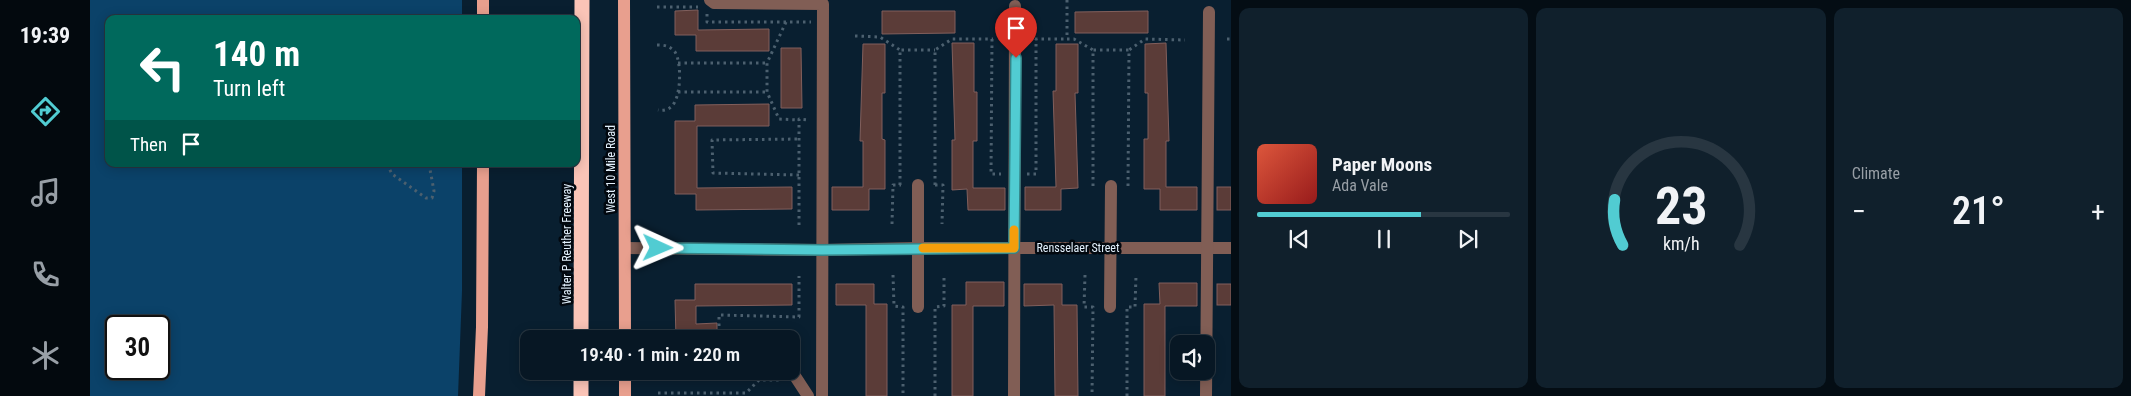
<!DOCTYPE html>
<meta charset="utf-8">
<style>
:root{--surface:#071724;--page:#10202c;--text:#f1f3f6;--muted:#989fa6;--line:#283641;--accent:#51ccd2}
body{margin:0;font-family:"Roboto Condensed",sans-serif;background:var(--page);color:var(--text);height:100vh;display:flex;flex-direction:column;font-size:19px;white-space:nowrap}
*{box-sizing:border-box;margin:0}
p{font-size:16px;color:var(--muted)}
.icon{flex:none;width:28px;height:28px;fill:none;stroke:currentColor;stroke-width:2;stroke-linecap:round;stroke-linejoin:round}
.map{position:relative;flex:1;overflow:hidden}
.side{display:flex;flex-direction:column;gap:8px;padding:8px;background:#040d14;width:900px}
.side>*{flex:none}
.banner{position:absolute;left:15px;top:15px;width:475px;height:152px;border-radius:10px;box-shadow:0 2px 12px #0003,0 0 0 1px var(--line);background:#00695c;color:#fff;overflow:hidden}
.tools{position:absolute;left:1080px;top:335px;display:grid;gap:10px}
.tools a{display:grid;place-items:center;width:45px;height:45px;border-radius:10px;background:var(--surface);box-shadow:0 2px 12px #0003,0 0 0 1px var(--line);font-size:25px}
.speed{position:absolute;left:15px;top:315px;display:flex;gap:10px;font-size:25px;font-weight:700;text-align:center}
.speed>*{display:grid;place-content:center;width:65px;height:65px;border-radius:50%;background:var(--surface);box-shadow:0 2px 12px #0003,0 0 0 1px var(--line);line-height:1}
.speed .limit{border:2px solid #111;border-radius:8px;background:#fff;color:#111}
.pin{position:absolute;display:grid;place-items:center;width:42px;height:42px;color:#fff;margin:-51px -21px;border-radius:50% 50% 50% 0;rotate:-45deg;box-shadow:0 0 5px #0007}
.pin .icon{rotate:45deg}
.me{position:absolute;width:55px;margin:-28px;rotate:91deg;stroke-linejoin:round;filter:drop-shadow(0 0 4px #0008)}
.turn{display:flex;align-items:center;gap:18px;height:105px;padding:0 25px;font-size:22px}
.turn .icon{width:65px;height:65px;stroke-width:2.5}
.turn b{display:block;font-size:35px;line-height:42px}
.then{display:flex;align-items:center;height:48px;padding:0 25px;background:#0003;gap:10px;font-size:19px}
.big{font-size:38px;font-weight:600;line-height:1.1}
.side .tile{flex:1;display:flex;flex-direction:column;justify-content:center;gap:8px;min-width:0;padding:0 18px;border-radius:10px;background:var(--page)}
.side .dial{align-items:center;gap:0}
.dial svg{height:130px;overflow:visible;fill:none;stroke:var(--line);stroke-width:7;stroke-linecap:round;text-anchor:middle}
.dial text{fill:var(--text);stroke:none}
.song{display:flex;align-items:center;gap:15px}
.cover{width:60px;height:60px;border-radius:8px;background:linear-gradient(135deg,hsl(10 70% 55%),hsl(0 70% 35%))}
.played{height:5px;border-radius:2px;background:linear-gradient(90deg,var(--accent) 65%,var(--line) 65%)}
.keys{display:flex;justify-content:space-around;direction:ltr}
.heat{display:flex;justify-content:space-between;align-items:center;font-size:28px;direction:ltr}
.side .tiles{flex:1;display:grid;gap:8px;grid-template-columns:repeat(3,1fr)}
.trip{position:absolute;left:430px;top:330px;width:280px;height:50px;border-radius:10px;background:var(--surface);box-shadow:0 2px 12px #0003,0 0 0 1px var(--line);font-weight:600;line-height:50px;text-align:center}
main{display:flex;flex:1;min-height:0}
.menu{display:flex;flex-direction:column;width:90px;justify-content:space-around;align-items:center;background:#03090e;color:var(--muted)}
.menu .icon{width:35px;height:35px}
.menu .current{color:var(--accent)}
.menu b{font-size:22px;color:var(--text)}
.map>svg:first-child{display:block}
.green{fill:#0b4269;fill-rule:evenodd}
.building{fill:#5b3c38;stroke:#815f5c}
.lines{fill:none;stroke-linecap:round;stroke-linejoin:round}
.path{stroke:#4c606f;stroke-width:3;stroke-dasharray:2.5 4;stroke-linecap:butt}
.minor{stroke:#815e55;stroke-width:12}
.major{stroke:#e89f8e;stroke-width:12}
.highway{stroke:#fac4b7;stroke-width:15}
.route-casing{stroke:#358588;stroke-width:12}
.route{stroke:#51ccd2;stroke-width:9}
.slow{stroke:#f59e0b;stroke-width:9}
.labels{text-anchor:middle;stroke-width:5;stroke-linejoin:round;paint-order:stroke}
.street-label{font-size:12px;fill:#e3f1fd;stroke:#02080f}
</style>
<main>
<nav class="menu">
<b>19:39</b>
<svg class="icon current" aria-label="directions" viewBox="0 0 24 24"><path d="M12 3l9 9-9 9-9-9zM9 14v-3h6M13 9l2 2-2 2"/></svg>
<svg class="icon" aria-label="music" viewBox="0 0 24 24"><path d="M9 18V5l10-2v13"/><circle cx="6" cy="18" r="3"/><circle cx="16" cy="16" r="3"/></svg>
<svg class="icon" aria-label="phone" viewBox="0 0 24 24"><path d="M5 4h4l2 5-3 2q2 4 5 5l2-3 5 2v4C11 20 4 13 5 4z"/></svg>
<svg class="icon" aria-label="climate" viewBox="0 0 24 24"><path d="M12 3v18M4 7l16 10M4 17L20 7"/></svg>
</nav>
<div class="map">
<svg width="1141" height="396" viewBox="0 0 1141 396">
<rect width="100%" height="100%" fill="#091f30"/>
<path class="green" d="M0,0H372V19H19V164H372V291L368,396H0ZM69,326V369H26V326Z"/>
<g class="building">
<polygon points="608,10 608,30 679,29 679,51 606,51 606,35 585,35 585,11"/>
<polygon points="792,11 865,11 865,33 792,34"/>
<polygon points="1058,11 1058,33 985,33 985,12"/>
<polygon points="862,43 884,43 884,92 887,92 887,141 883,141 883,188 915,188 915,210 878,210 877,189 862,190 862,140 865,140"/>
<polygon points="1076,43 1079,141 1076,141 1076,187 1107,187 1107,210 1070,210 1070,189 1054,189 1054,139 1058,139 1058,93 1055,93 1055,44"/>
<polygon points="773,44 795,44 795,93 792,93 792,139 795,140 795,189 779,189 779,210 742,210 742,187 773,187 773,141 770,141"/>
<polygon points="966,44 988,44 988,93 985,93 988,188 971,189 971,210 935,210 935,187 966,187 963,91 966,91"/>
<polygon points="691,48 711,48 712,108 691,108"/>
<polygon points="679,104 679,126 607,126 607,188 702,187 702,209 606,210 606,194 585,194 585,121 605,121 605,105"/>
<rect x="1127" y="187" width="14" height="23"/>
<polygon points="876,282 914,282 914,306 883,306 883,396 862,396 862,305 876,305"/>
<polygon points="1069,283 1107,283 1107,306 1075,306 1075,396 1054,396 1054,304 1070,304"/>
<polygon points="605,284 702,284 702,305 606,306 606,324 627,323 627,339 586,339 585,300 605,300"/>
<polygon points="746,284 784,284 784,304 797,304 797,396 776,396 776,305 746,305"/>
<polygon points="934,284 972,284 972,305 987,305 988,396 965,396 964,305 934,306"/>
<rect x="1127" y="284" width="14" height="21"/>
</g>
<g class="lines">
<g class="path">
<polyline points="977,0 977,39 984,39 1003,50"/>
<polyline points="567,7 608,7"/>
<polyline points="617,14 617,22 721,22"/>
<polyline points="696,22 677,63 677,92 689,119 709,120"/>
<polyline points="765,36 790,37 810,50"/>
<polyline points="902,39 901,174 911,174"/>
<polyline points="945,39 977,39"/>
<polyline points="1137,39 1141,39"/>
<path d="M567,45C575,45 580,46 585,52C592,63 591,97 582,106C578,110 573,111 568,110"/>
<polyline points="588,63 677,63"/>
<polyline points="588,92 677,92"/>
<polyline points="297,164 302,174 336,198 342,198 344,191 339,164"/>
<polyline points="937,174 946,174 946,39"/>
<polyline points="709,175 623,173 622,140 709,139"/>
<polyline points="810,185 810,50 845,50"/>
<polyline points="845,185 845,50 862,39 903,39"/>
<polyline points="845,185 853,185 852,224"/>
<polyline points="1003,186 1003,50 1039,50"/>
<polyline points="1038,186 1039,50 1055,39 1095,40"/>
<polyline points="802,224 803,185 811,185"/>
<polyline points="709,225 709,119 719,120"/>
<polyline points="803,275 804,306 813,307 813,396"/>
<polyline points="995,275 994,307 1003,307 1002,396"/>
<polyline points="629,339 629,315 709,317 709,276"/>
<polyline points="568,393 656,393 669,380 692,380"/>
<polyline points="845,396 845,307 854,306 854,275"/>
<polyline points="1037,396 1037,307 1045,307 1046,275"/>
</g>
<g class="minor">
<polyline points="620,0 624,3 733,4 732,396"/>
<polyline points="828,185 828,307"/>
<polyline points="535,248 732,250 828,248 1141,248"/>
<polyline points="1020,307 1021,186"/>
<polyline points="701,370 718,396"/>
<polyline points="924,396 925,6"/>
<polyline points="1116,396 1119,12"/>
</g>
<g class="major">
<polyline points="534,0 535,339"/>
<polyline points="393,19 393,0"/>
<polyline points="535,371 535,396"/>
<polyline points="389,396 392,327 393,164"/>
</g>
<g class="highway">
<polyline points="491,339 492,0"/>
<polyline points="491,396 491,371"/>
</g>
</g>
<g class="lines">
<defs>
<polyline id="route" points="568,248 732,250 924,248 926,58"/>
</defs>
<use href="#route" class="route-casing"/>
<use href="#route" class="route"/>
<polyline class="slow" points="833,248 924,248 924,230"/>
</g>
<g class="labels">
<g class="street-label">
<text transform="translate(521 169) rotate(-90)" y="4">West 10 Mile Road</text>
<text transform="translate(477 244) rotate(-90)" y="4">Walter P Reuther Freeway</text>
<text x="988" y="252">Rensselaer Street</text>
</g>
</g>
</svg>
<div class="tools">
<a><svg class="icon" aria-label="sound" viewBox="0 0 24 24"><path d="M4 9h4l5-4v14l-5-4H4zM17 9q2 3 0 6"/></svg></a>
</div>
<div class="speed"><div class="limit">30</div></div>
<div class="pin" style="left:926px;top:58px;background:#d93025"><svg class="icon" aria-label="arrive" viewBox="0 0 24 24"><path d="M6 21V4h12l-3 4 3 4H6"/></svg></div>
<svg class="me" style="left:568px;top:248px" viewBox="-20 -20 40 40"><path d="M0-17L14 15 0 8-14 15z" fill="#51ccd2" stroke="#fff" stroke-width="4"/></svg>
<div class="trip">19:40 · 1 min · 220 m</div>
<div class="banner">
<div class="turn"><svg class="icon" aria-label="left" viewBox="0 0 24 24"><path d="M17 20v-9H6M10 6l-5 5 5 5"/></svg><div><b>140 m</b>Turn left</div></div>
<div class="then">Then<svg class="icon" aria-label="arrive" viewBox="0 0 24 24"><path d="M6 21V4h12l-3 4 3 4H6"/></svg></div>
</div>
</div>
<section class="side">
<div class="tiles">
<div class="tile">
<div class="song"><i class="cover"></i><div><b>Paper Moons</b><p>Ada Vale</p></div></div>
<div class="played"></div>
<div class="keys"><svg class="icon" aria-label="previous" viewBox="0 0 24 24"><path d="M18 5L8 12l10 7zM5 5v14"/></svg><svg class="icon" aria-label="pause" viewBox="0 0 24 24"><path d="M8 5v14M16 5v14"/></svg><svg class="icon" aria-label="next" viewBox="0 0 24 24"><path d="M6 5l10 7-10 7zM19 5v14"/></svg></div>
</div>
<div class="tile dial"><svg viewBox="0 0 100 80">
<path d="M14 69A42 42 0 1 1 86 69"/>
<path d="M14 69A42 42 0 0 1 9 41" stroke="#51ccd2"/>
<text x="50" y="56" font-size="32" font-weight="700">23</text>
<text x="50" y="72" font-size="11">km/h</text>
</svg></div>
<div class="tile"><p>Climate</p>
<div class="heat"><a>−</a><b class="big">21°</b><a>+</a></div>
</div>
</div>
</section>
</main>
